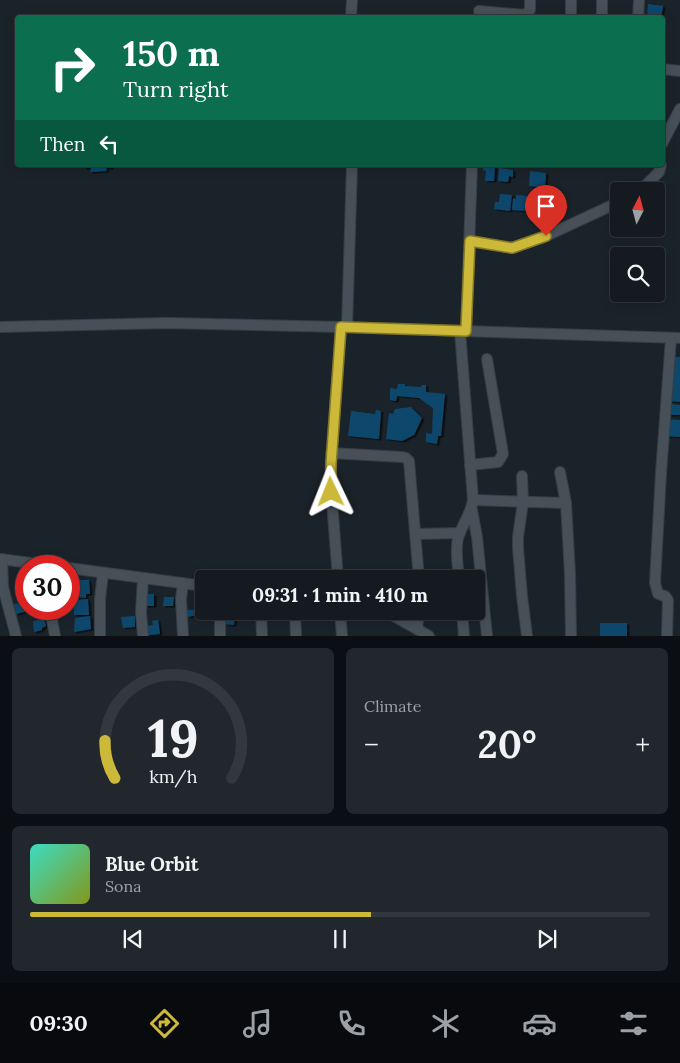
<!DOCTYPE html>
<meta charset="utf-8">
<style>
:root{--surface:#141a20;--page:#21272d;--text:#f1f3f6;--muted:#9da1a5;--line:#33383e;--accent:#ccb939}
body{margin:0;font-family:Lora,serif;background:var(--page);color:var(--text);height:100vh;display:flex;flex-direction:column;font-size:19px;white-space:nowrap}
*{box-sizing:border-box;margin:0}
p{font-size:16px;color:var(--muted)}
.icon{flex:none;width:28px;height:28px;fill:none;stroke:currentColor;stroke-width:2;stroke-linecap:round;stroke-linejoin:round}
.map{position:relative;height:636px;overflow:hidden}
.sheet{display:flex;flex-direction:column;gap:12px;padding:12px;background:#0b0e12;flex:1}
.sheet>*{flex:none}
.banner{position:absolute;left:15px;top:15px;width:650px;height:152px;border-radius:5px;box-shadow:0 2px 12px #0003,0 0 0 1px var(--line);background:#0b6e4f;color:#fff;overflow:hidden}
.needle{width:32px;rotate:6deg}
.buttons{position:absolute;left:610px;top:182px;display:grid;gap:10px}
.buttons a{display:grid;place-items:center;width:55px;height:55px;border-radius:5px;background:var(--surface);box-shadow:0 2px 12px #0003,0 0 0 1px var(--line);font-size:25px}
.speed{position:absolute;left:15px;top:555px;display:flex;gap:10px;font-size:25px;font-weight:700;text-align:center}
.speed>*{display:grid;place-content:center;width:65px;height:65px;border-radius:50%;background:var(--surface);box-shadow:0 2px 12px #0003,0 0 0 1px var(--line);line-height:1}
.speed .limit{border:8px solid #d22;background:#fff;color:#111}
.pin{position:absolute;display:grid;place-items:center;width:42px;height:42px;color:#fff;margin:-51px -21px;border-radius:50% 50% 50% 0;rotate:-45deg;box-shadow:0 0 5px #0007}
.pin .icon{rotate:45deg}
.me{position:absolute;width:55px;margin:-28px;rotate:358deg;stroke-linejoin:round;filter:drop-shadow(0 0 4px #0008)}
.turn{display:flex;align-items:center;gap:18px;height:105px;padding:0 25px;font-size:22px}
.turn .icon{width:65px;height:65px;stroke-width:2.5}
.turn b{display:block;font-size:35px;line-height:42px}
.then{display:flex;align-items:center;height:48px;padding:0 25px;background:#0003;gap:10px;font-size:19px}
.big{font-size:38px;font-weight:700;line-height:1.1}
.sheet .widget{flex:1;display:flex;flex-direction:column;justify-content:center;gap:8px;min-width:0;padding:0 18px;border-radius:8px;background:var(--page)}
.sheet .dial{align-items:center;gap:0}
.dial svg{height:130px;overflow:visible;fill:none;stroke:var(--line);stroke-width:7;stroke-linecap:round;text-anchor:middle}
.dial text{fill:var(--text);stroke:none}
.song{display:flex;align-items:center;gap:15px}
.cover{width:60px;height:60px;border-radius:8px;background:linear-gradient(135deg,hsl(170 70% 55%),hsl(70 70% 35%))}
.played{height:5px;border-radius:2px;background:linear-gradient(90deg,var(--accent) 55%,var(--line) 55%)}
.keys{display:flex;justify-content:space-around;direction:ltr}
.heat{display:flex;justify-content:space-between;align-items:center;font-size:28px;direction:ltr}
.sheet .tiles{flex:1;display:grid;gap:12px;grid-template-columns:1fr 1fr}
.widget:last-child{grid-column:span 2}
.trip{position:absolute;left:195px;top:570px;width:290px;height:50px;border-radius:5px;background:var(--surface);box-shadow:0 2px 12px #0003,0 0 0 1px var(--line);font-weight:700;line-height:50px;text-align:center}
.menu{display:flex;height:80px;justify-content:space-around;align-items:center;background:#080a0d;color:var(--muted)}
.menu .icon{width:35px;height:35px}
.menu .on{color:var(--accent)}
.menu b{font-size:22px;color:var(--text)}
.map>svg:first-child{display:block}
.building{fill:#0f476c;filter:url(#shadow)}
.lines{fill:none;stroke-linecap:round;stroke-linejoin:round}
.minor-casing{stroke:#373e43;stroke-width:12}
.minor{stroke:#475058;stroke-width:10}
.route-casing{stroke:#857825;stroke-width:12}
.route{stroke:#ccb939;stroke-width:9}
</style>
<div class="map">
<svg width="680" height="636" viewBox="0 0 680 636">
<defs>
<filter id="shadow"><feDropShadow dx="2.5" dy="1.5" stdDeviation="0" flood-color="#0009"/></filter>
</defs>
<rect width="100%" height="100%" fill="#1b232a"/>
<g class="building">
<polygon points="648,4 663,6 661,18 647,18"/>
<polygon points="108,15 108,18 78,18 78,16"/>
<polygon points="84,165 111,165 111,168 106,168 107,171 90,172 91,168 84,168"/>
<polygon points="483,166 495,167 494,181 485,181 486,171 483,170"/>
<polygon points="499,168 513,170 513,177 509,176 508,182 498,181"/>
<polygon points="530,171 546,173 545,188 529,186"/>
<polygon points="500,194 512,195 510,211 494,209 495,202 499,202"/>
<polygon points="516,195 528,196 527,211 512,210 513,198 516,199"/>
<polygon points="673,357 680,357 680,402 670,401"/>
<polygon points="398,384 405,384 405,386 421,387 422,385 426,385 426,392 445,394 441,436 438,436 437,444 426,442 426,433 432,434 433,408 419,398 397,396 396,401 390,400 390,388 397,389"/>
<polygon points="669,404 680,405 680,415 669,415"/>
<polygon points="411,407 422,418 414,435 402,441 386,439 389,413 393,414 395,409"/>
<polygon points="376,410 381,411 379,439 348,436 351,411 375,414"/>
<polygon points="666,419 680,420 680,437 665,436"/>
<polygon points="74,580 89,580 90,594 86,594 86,598 75,597"/>
<polygon points="146,594 154,594 154,606 145,606"/>
<polygon points="164,597 174,597 173,606 163,606"/>
<polygon points="88,599 89,615 74,615 74,600"/>
<polygon points="25,602 28,611 16,614 14,604"/>
<polygon points="187,610 197,610 198,615 187,617"/>
<polygon points="226,615 235,616 234,625 225,624"/>
<polygon points="90,616 91,629 74,632 75,618"/>
<polygon points="135,616 135,627 123,628 121,617"/>
<polygon points="44,619 46,626 42,628 42,630 34,632 33,621"/>
<polygon points="158,620 160,634 147,635 146,626 153,625 152,621"/>
<rect x="600" y="623" width="27" height="13"/>
</g>
<g class="lines">
<defs>
<g id="minor">
<polyline points="571,0 571,17"/>
<polyline points="479,11 525,15 530,10 530,0"/>
<polyline points="351,18 352,0"/>
<polyline points="602,18 602,0"/>
<polyline points="638,18 639,0"/>
<polyline points="662,69 680,71"/>
<polyline points="662,144 680,109"/>
<polyline points="640,191 659,172 661,165"/>
<polyline points="470,241 512,248 546,236 619,202"/>
<polyline points="0,327 167,323 341,327 680,338"/>
<polyline points="347,327 352,165"/>
<polyline points="466,331 472,165"/>
<polyline points="331,453 402,457 406,458 409,461 419,579"/>
<polyline points="470,465 498,462 503,454 487,359"/>
<polyline points="560,472 566,503 570,574 571,636"/>
<polyline points="522,476 523,502 518,537 518,548 522,596 527,636"/>
<polyline points="473,500 566,503"/>
<polyline points="472,510 477,537 487,636"/>
<polyline points="416,534 460,533"/>
<polyline points="0,559 54,566"/>
<polyline points="2,559 3,587 16,636"/>
<polyline points="69,568 204,586"/>
<polyline points="338,579 330,475 341,327"/>
<path d="M459,579C458,566 455,551 458,538C462,525 471,514 473,500L460,331"/>
<polyline points="183,583 181,599 183,636"/>
<polyline points="50,609 55,636"/>
<polyline points="220,611 220,636"/>
<polyline points="261,611 262,636"/>
<polyline points="295,611 296,636"/>
<polyline points="340,611 342,636"/>
<polyline points="385,611 429,636"/>
<polyline points="462,611 464,636"/>
<polyline points="417,629 419,611"/>
<polyline points="100,636 100,599 103,573"/>
<polyline points="143,636 141,612 143,578"/>
<polyline points="667,636 668,600 665,596 658,594 655,583 661,473 671,338"/>
</g>
</defs>
<use href="#minor" class="minor-casing"/>
<use href="#minor" class="minor"/>
</g>
<g class="lines">
<defs>
<polyline id="route" points="331,492 331,464 341,327 466,331 470,241 512,248 546,236"/>
</defs>
<use href="#route" class="route-casing"/>
<use href="#route" class="route"/>
</g>
</svg>
<div class="buttons">
<a><svg class="needle" viewBox="-14 -14 28 28"><path d="M0-13l5 13h-10z" fill="#e53935"/><path d="M0 13l5-13h-10z" fill="#9da1a5"/></svg></a>
<a><svg class="icon" aria-label="search" viewBox="0 0 24 24"><circle cx="10" cy="10" r="6"/><path d="M15 15l6 6"/></svg></a>
</div>
<div class="speed"><div class="limit">30</div></div>
<div class="pin" style="left:546px;top:236px;background:#d93025"><svg class="icon" aria-label="arrive" viewBox="0 0 24 24"><path d="M6 21V4h12l-3 4 3 4H6"/></svg></div>
<svg class="me" style="left:331px;top:492px" viewBox="-20 -20 40 40"><path d="M0-17L14 15 0 8-14 15z" fill="#ccb939" stroke="#fff" stroke-width="4"/></svg>
<div class="trip">09:31 · 1 min · 410 m</div>
<div class="banner">
<div class="turn"><svg class="icon" aria-label="right" viewBox="0 0 24 24"><path d="M7 20v-9h11M14 6l5 5-5 5"/></svg><div><b>150 m</b>Turn right</div></div>
<div class="then">Then<svg class="icon" aria-label="left" viewBox="0 0 24 24"><path d="M17 20v-9H6M10 6l-5 5 5 5"/></svg></div>
</div>
</div>
<section class="sheet">
<div class="tiles">
<div class="widget dial"><svg viewBox="0 0 100 80">
<path d="M14 69A42 42 0 1 1 86 69"/>
<path d="M14 69A42 42 0 0 1 8 46" stroke="#ccb939"/>
<text x="50" y="56" font-size="32" font-weight="700">19</text>
<text x="50" y="72" font-size="11">km/h</text>
</svg></div>
<div class="widget"><p>Climate</p>
<div class="heat"><a>−</a><b class="big">20°</b><a>+</a></div>
</div>
<div class="widget">
<div class="song"><i class="cover"></i><div><b>Blue Orbit</b><p>Sona</p></div></div>
<div class="played"></div>
<div class="keys"><svg class="icon" aria-label="previous" viewBox="0 0 24 24"><path d="M18 5L8 12l10 7zM5 5v14"/></svg><svg class="icon" aria-label="pause" viewBox="0 0 24 24"><path d="M8 5v14M16 5v14"/></svg><svg class="icon" aria-label="next" viewBox="0 0 24 24"><path d="M6 5l10 7-10 7zM19 5v14"/></svg></div>
</div>
</div>
</section>
<nav class="menu">
<b>09:30</b>
<svg class="icon on" aria-label="directions" viewBox="0 0 24 24"><path d="M12 3l9 9-9 9-9-9zM9 14v-3h6M13 9l2 2-2 2"/></svg>
<svg class="icon" aria-label="music" viewBox="0 0 24 24"><path d="M9 18V5l10-2v13"/><circle cx="6" cy="18" r="3"/><circle cx="16" cy="16" r="3"/></svg>
<svg class="icon" aria-label="phone" viewBox="0 0 24 24"><path d="M5 4h4l2 5-3 2q2 4 5 5l2-3 5 2v4C11 20 4 13 5 4z"/></svg>
<svg class="icon" aria-label="climate" viewBox="0 0 24 24"><path d="M12 3v18M4 7l16 10M4 17L20 7"/></svg>
<svg class="icon" aria-label="car" viewBox="0 0 24 24"><path d="M5 17H2v-5l4-1 3-4h7l3 4 3 1v5h-3M9 17h6M6 11h13"/><circle cx="7" cy="17" r="2"/><circle cx="17" cy="17" r="2"/></svg>
<svg class="icon" aria-label="filters" viewBox="0 0 24 24"><path d="M4 7h16M4 17h16"/><circle cx="9" cy="7" r="2"/><circle cx="15" cy="17" r="2"/></svg>
</nav>
